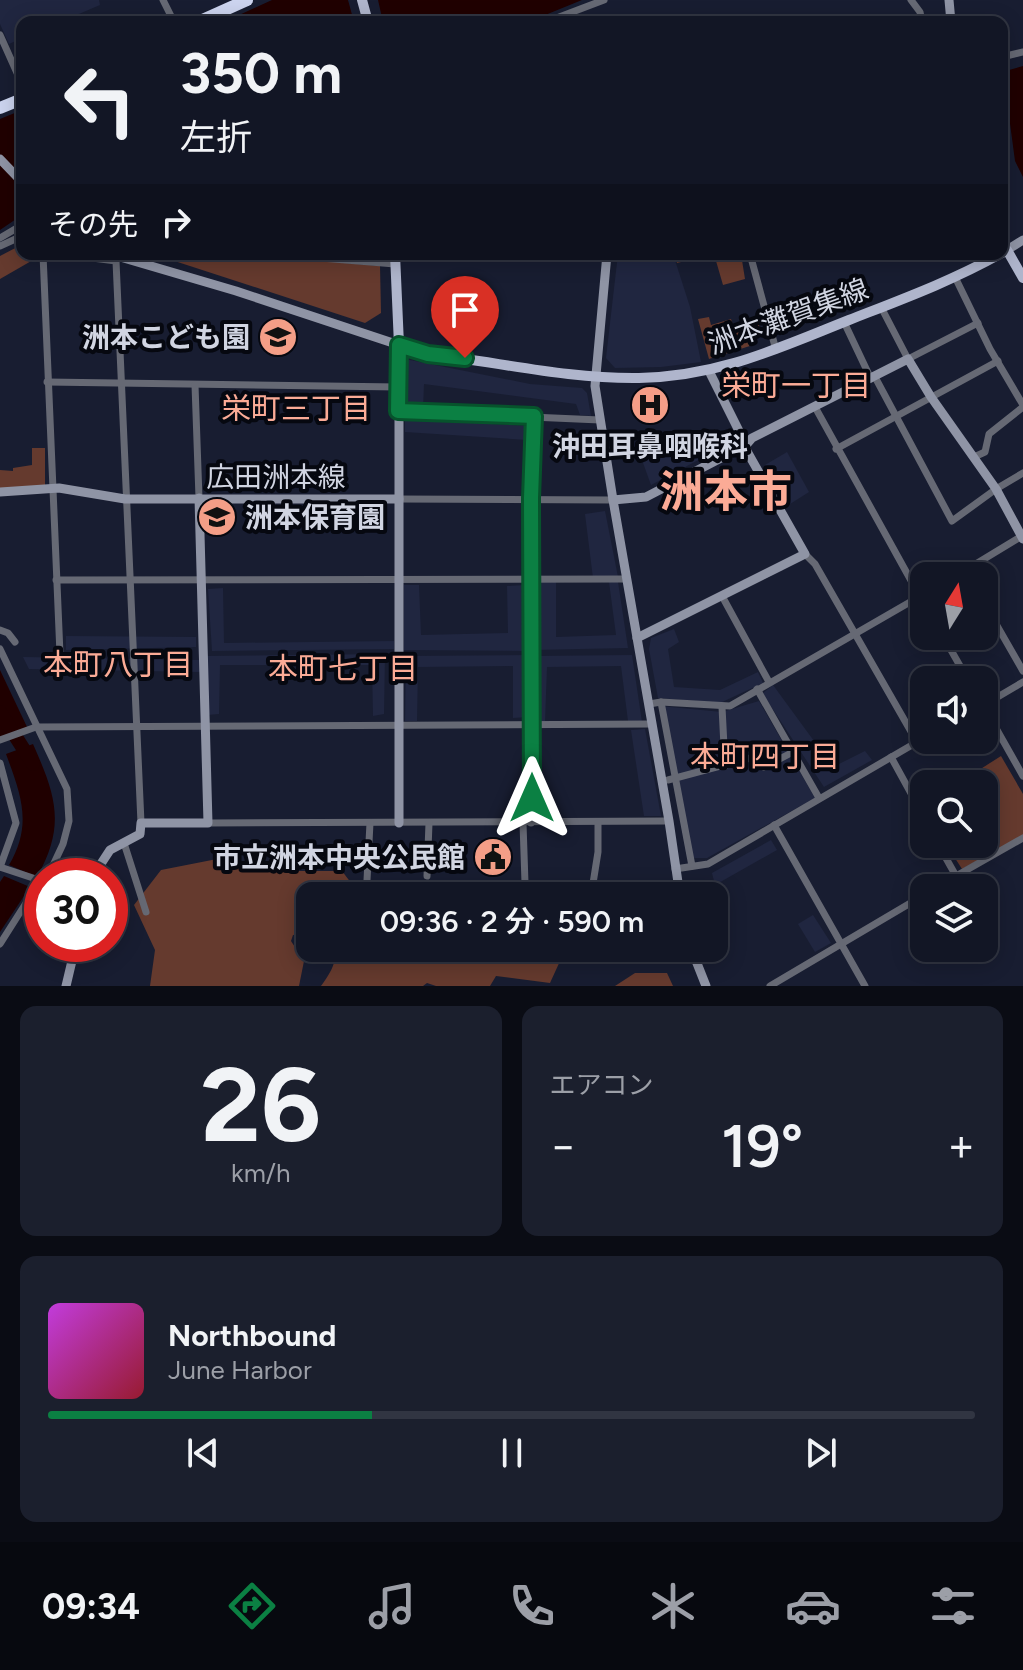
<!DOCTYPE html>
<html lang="ja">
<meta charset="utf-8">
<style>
:root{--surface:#121625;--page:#1b1f2d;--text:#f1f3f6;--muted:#9c9fa7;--line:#313542;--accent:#0b8043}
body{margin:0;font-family:Figtree,"Noto Sans JP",sans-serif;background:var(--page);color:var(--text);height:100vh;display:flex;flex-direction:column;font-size:30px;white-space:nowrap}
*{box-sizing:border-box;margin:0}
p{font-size:26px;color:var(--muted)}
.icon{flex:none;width:44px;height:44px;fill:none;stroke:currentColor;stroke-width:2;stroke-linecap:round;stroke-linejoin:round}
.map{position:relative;height:986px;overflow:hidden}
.details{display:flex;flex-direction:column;gap:20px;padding:20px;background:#0a0c14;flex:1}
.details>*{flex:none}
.hud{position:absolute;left:16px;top:16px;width:992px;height:244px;border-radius:16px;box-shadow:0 4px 20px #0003,0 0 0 2px var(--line);background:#121625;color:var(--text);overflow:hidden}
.needle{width:52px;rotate:11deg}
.tools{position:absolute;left:910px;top:562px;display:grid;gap:16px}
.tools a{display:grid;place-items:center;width:88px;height:88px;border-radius:16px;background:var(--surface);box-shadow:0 4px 20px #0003,0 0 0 2px var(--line);font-size:40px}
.speed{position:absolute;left:24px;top:858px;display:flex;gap:16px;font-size:40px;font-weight:700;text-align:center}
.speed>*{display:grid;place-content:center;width:104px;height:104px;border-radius:50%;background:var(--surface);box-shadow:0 4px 20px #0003,0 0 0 2px var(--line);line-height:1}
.speed .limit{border:12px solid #d22;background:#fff;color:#111}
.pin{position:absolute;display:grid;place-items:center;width:68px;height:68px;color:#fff;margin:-82px -34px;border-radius:50% 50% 50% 0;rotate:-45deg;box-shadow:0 0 8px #0007}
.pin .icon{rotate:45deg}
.me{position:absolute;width:88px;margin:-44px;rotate:0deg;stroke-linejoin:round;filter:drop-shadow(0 0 6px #0008)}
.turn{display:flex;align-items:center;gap:28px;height:168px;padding:0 32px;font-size:36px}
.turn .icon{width:104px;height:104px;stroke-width:2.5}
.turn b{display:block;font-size:56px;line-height:68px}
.then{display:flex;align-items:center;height:76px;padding:0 32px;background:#0003;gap:16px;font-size:30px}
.big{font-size:60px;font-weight:600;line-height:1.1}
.details .tile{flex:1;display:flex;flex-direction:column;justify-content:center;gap:12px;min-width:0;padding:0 28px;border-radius:16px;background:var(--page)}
.details .dial{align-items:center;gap:0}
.dial b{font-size:104px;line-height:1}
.song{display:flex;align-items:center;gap:24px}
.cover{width:96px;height:96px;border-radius:12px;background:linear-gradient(135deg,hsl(290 70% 55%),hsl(350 70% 35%))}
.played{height:8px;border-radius:4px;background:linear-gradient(90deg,var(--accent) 35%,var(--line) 35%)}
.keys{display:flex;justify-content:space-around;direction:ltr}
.heat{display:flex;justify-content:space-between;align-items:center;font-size:44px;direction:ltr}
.details .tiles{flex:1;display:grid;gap:20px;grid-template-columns:1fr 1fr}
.tile:last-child{grid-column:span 2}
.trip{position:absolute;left:296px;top:882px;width:432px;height:80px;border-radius:16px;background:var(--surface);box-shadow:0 4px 20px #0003,0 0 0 2px var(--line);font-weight:600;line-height:80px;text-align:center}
.menu{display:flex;height:128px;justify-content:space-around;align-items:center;background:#07090f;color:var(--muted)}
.menu .icon{width:56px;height:56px}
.menu .on{color:var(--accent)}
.menu b{font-size:36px;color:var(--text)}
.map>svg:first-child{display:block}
.built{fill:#202640}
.green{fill:#653a2e}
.water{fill:#200000}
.pier{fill:#181d31}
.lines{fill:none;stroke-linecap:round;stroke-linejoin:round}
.river{stroke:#200000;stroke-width:14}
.street{stroke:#666974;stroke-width:7}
.secondary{stroke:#8f94a5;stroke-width:9}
.primary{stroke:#afb5cc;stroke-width:10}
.highway{stroke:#ccd4ef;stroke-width:12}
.route-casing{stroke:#07532c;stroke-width:20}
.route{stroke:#0b8043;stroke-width:14}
.labels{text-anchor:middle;stroke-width:8;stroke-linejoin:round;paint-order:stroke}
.street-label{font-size:28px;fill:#d1d5e2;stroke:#060810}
.poi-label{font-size:28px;font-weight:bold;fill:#d1d5e2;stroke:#060810;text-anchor:end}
.neighbourhood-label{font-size:30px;fill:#fbab96;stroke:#060810}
.town-label{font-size:44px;font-weight:bold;fill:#fbab96;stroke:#060810}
</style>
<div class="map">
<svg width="1023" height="986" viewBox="0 0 1023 986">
<rect width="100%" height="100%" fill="#181d31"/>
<g class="built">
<polygon points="0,0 99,0 100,5 60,22 22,22 22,38 9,44 0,24"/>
<polygon points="618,254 673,254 690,307 701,362 661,367 615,368 606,358"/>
<polygon points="405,359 530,384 582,388 587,393 591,416 580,415 576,404 424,384 423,409 405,408"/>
<polygon points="405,419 529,426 528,440 405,432"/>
<polygon points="699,440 704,457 651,485 642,460"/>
<polygon points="787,452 809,492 790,504 765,465"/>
<polygon points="605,511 618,577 593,578 585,514"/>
<polygon points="533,582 556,582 556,637 616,635 609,582 618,582 628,648 532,650"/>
<polygon points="404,585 419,585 421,635 508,633 507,586 525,585 527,651 404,650"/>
<polygon points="223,588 224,643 394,641 394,649 212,651 208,589"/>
<polygon points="674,629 679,642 668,649 674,687 720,690 758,672 763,683 720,703 658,698 649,649 651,638"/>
<polygon points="66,636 196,637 196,647 66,650"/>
<polygon points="385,654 384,714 373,716 372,665 220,665 219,714 207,715 206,656"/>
<polygon points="532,655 528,717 513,718 513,666 418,667 417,721 405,721 406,656"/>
<polygon points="632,655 642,722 628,721 621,666 547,667 545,722 533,722 534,656"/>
<polygon points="23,657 201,660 200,672 29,669"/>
<polygon points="773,685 833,767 865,751 872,760 824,787 766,699 763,693"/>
<polygon points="759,701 815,798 707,858 687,858 660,706 722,712"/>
<polygon points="645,729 661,816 644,816 631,730"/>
<polygon points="771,840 777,850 715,885 712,873"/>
<polygon points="813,915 831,943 815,952 798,924"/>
</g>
<g class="green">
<polygon points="21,245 22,254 34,254 33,260 0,279 0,256"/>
<polygon points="153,254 246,254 380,266 381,313 365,323"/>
<polygon points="675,254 741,254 745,279 723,285 714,254 677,263"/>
<polygon points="709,317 711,325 731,319 735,331 759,325 760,333 753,345 709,359 698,319"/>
<polygon points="32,448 45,448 45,486 0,492 0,470 13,471 13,468 32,465"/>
<polygon points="1001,756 1023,794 1023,836 962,869 946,844 984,844 984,784 957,784"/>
<polygon points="217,859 297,871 342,871 361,896 310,896 310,934 293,935 291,941 304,961 299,986 150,986 155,950 134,905 161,870"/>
<path d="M327,948H346L356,956L367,953L360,948H566L550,983L496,976L490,986H436L427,983L423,986H321C329,975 335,966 336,952Z"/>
<polygon points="635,973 667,973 673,986 615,986"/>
</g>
<g class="water">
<polygon points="272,0 582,0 528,22 224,22"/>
<polygon points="1023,66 1023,177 1015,161 1007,101 1002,101 1002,72"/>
<polygon points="22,110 22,215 0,230 0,119"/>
<polygon points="0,670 28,729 0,737"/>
<path d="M33,744C56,796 66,825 37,877L9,865C33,824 21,795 6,754Z"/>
<polygon points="4,876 30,887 0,932 0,882"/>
</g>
<polygon class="pier" points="348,0 378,0 383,22 354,22"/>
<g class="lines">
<polyline class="river" points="0,712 33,764"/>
<g class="street">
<polyline points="163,0 174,22"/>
<polyline points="911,0 920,12 922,22"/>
<polyline points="546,22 604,0"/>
<polyline points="0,35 22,84"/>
<polyline points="1002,57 1023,52"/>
<polyline points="1002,158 1004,157"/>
<polyline points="0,238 22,225"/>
<polyline points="0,246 22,236"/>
<polyline points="43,254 60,654"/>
<polyline points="61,254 116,261 141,823"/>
<polyline points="317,254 321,258 395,264"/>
<polyline points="750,254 776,350"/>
<polyline points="934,254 948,254"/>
<polyline points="955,277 990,349 1023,405"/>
<polyline points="881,307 908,359 978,323"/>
<polyline points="844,322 871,379"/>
<polyline points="875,377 952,521 996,489 1023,473"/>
<polyline points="47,382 398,387"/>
<polyline points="195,385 199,498"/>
<polyline points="815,407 924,604"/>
<polyline points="398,411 600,420"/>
<polyline points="836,449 998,361"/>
<polyline points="974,457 985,452 989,434 1023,407"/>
<polyline points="399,499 613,500"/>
<polyline points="805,554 815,564 917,742"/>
<polyline points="956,576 1022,536"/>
<polyline points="56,580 627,579"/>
<polyline points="722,596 769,682"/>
<polyline points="984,603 1023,671"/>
<polyline points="0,630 8,633 15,642"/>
<polyline points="943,636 968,680"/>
<polyline points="0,649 67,789 69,821 63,844 48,876"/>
<polyline points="757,689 819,798"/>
<polyline points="661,702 692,866"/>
<polyline points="649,704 661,702 730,706 924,594"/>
<polyline points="984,705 1023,682"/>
<polyline points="722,707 725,766"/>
<polyline points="984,707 1023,776"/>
<polyline points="0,740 36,727 652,724"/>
<polyline points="891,757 924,817"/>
<polyline points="0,763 16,823 0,867"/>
<polyline points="668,780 758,756 764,767 793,752"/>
<polyline points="208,823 669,821"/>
<polyline points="523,823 525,883"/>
<polyline points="531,823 531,498 534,416"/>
<polyline points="774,825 865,986"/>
<polyline points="124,843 146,912"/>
<polyline points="938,844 956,876"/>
<polyline points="0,867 42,881"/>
<polyline points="675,869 708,864 924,738"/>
<polyline points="427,876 429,823"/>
<polyline points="367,880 370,823"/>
<polyline points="935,888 1023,838"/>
<polyline points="591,896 598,852 598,823"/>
<polyline points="0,944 26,903 42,886"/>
<polyline points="770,986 924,895"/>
</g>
<g class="secondary">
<polyline points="949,0 951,22"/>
<polyline points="0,159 22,182"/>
<polyline points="1002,240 1007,250 1023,240"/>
<polyline points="110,254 236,291 399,345 399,823"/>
<polyline points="607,254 595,386 613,500 646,497 746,445 752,438 908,359 931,397 996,489 1023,539"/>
<polyline points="709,371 746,445"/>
<polyline points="0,492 59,488 125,499 399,499"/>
<polyline points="613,500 669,821 680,896"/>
<polyline points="637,638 805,554 744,446"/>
<polyline points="93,876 110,850 140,834 141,823 208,823 199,498"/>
<polyline points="691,948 706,986"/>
<polyline points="66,986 76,944"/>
</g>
<g class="primary">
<polyline points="362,0 368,22"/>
<polyline points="1002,253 1007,250 1023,278"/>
<polyline points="395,254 399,345 434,355"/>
<path d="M428,354C499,362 567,379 639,378C720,376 776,349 849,320C900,300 952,281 1000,254"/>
</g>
<g class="highway">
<polyline points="198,22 247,0"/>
<polyline points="0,108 22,99"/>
</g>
</g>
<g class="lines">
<defs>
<polyline id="route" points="465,358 428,354 399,345 398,411 534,416 531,498 532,798"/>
</defs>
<use href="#route" class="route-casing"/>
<use href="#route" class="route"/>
</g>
<defs>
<symbol id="school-disc" viewBox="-11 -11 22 22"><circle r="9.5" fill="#f49e87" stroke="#060810"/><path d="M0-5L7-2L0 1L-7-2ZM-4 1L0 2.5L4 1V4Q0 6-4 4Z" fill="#111"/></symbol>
<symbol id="hospital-disc" viewBox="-11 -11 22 22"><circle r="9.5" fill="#f49e87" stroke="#060810"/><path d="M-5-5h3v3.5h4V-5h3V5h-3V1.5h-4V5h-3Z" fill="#111"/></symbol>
<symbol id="civic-disc" viewBox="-11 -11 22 22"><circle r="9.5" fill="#f49e87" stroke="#060810"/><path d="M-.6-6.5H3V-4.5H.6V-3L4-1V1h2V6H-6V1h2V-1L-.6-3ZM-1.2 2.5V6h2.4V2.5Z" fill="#111"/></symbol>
</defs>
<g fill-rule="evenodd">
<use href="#school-disc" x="256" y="315" width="44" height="44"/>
<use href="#hospital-disc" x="628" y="383" width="44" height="44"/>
<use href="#school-disc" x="195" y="495" width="44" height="44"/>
<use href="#civic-disc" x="471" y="835" width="44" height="44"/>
</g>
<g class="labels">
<g class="street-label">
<text transform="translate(788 316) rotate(-20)" y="10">洲本灘賀集線</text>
<text x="276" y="487">広田洲本線</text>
</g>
<g class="poi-label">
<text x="250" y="347">洲本こども園</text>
<text x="650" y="456" text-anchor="middle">沖田耳鼻咽喉科</text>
<text x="245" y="527" text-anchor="start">洲本保育園</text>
<text x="465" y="867">市立洲本中央公民館</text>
</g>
<g class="neighbourhood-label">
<text x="796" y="396">栄町一丁目</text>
<text x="296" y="419">栄町三丁目</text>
<text x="118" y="675">本町八丁目</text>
<text x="343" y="679">本町七丁目</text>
<text x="765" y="767">本町四丁目</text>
</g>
<g class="town-label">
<text x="726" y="507">洲本市</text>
</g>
</g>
</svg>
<div class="tools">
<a><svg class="needle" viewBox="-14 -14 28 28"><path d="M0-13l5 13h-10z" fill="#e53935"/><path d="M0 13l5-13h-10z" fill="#9c9fa7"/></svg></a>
<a><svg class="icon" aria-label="sound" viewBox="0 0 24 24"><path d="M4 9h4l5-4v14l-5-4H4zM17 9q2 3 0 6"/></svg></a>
<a><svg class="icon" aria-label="search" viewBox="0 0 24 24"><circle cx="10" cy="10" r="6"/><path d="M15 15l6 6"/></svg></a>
<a><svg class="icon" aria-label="layers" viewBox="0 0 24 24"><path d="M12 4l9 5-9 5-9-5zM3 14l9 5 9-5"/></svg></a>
</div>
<div class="speed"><div class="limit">30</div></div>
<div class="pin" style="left:465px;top:358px;background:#d93025"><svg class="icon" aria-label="arrive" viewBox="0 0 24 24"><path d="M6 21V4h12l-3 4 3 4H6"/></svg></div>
<svg class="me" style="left:532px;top:798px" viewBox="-20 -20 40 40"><path d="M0-17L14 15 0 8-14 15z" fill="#0b8043" stroke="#fff" stroke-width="4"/></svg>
<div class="trip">09:36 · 2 分 · 590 m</div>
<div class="hud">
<div class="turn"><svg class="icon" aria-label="left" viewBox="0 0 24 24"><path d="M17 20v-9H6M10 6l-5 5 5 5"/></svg><div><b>350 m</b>左折</div></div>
<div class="then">その先<svg class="icon" aria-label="right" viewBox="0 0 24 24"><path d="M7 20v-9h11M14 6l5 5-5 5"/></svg></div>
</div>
</div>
<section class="details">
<div class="tiles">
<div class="tile dial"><b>26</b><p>km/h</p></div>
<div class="tile"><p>エアコン</p>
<div class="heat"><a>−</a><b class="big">19°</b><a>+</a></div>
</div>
<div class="tile">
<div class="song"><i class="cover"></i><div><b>Northbound</b><p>June Harbor</p></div></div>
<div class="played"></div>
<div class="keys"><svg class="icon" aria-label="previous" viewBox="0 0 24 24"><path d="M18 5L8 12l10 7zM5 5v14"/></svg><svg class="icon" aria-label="pause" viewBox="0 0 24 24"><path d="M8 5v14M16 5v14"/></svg><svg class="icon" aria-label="next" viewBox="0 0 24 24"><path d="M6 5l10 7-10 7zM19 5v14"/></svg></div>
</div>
</div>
</section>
<nav class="menu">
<b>09:34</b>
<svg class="icon on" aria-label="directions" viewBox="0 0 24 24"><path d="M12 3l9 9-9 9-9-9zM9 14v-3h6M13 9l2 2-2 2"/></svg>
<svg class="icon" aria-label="music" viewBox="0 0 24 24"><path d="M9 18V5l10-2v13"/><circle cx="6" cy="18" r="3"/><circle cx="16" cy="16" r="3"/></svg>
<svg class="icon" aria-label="phone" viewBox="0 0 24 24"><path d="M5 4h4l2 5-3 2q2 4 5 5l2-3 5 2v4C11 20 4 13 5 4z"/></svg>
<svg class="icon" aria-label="climate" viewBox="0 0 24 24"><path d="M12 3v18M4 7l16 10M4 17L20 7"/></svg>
<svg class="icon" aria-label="car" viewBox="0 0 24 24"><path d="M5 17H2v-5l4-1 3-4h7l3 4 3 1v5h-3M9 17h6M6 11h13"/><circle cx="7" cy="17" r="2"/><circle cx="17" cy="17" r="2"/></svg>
<svg class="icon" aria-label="filters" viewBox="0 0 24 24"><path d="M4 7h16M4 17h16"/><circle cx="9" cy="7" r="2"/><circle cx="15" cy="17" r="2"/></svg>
</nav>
